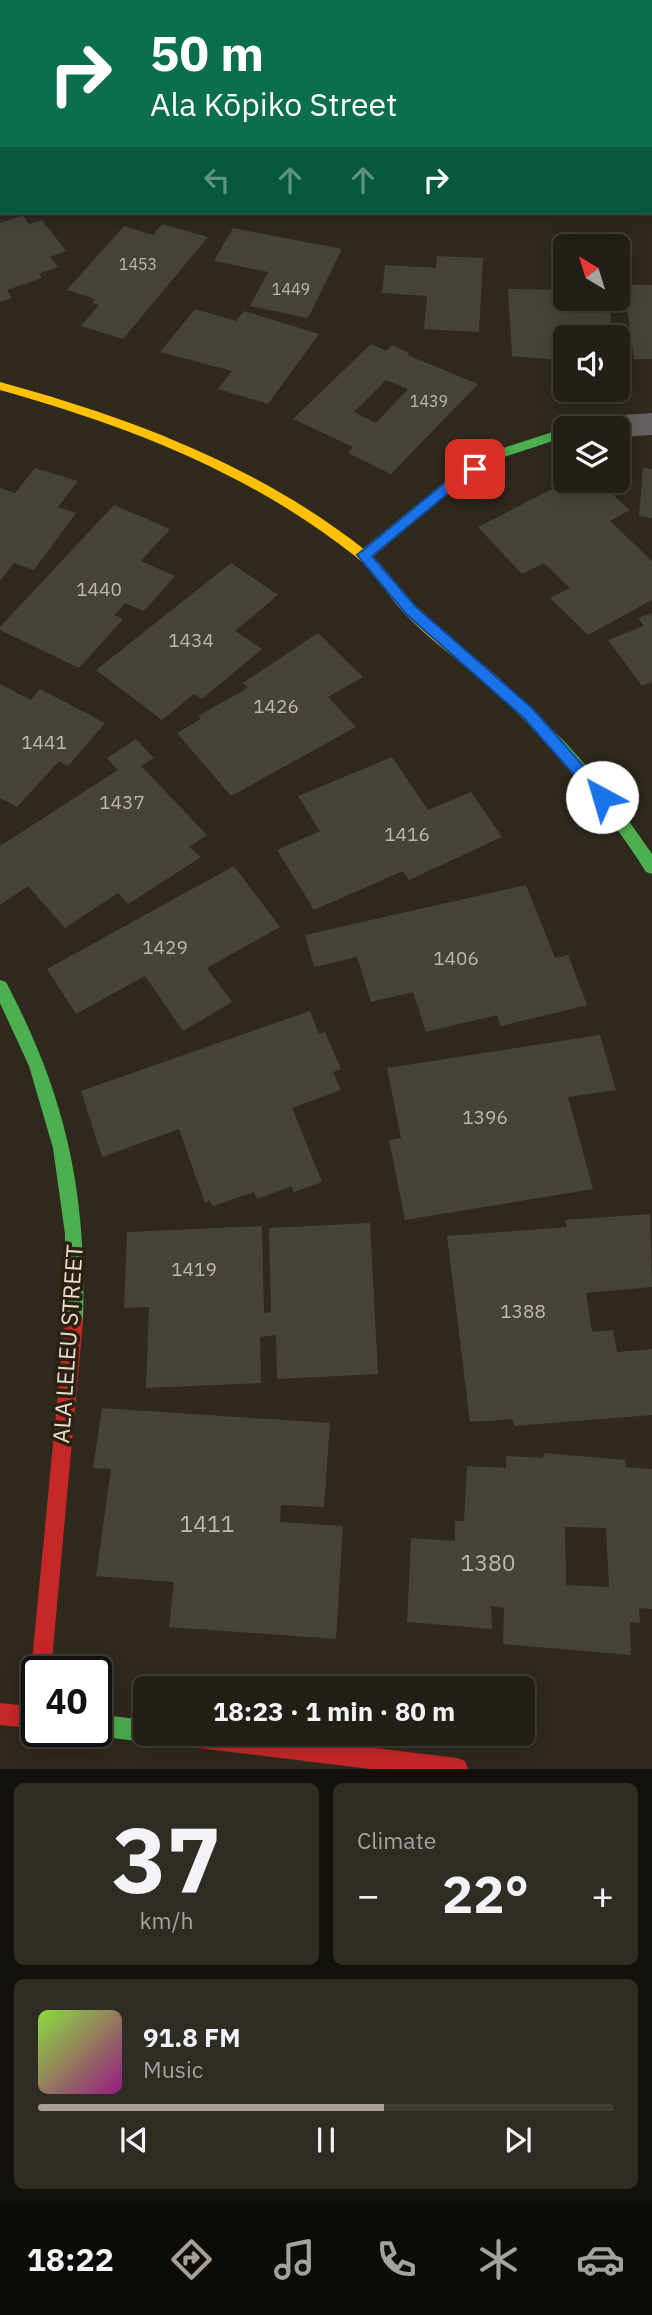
<!DOCTYPE html>
<meta charset="utf-8">
<style>
:root{--surface:#231f16;--page:#2f2c23;--text:#f1f3f6;--muted:#a3a2a1;--line:#403d35;--accent:#a79f94}
body{margin:0;font-family:"IBM Plex Sans",sans-serif;background:var(--page);color:var(--text);height:100vh;display:flex;flex-direction:column;font-size:26px;white-space:nowrap}
*{box-sizing:border-box;margin:0}
p{font-size:23px;color:var(--muted)}
.icon{flex:none;width:38px;height:38px;fill:none;stroke:currentColor;stroke-width:2;stroke-linecap:round;stroke-linejoin:round}
.map{position:relative;height:1769px;overflow:hidden}
.sheet{display:flex;flex-direction:column;gap:14px;padding:14px;background:#13110c;flex:1}
.sheet>*{flex:none}
.hud{position:absolute;left:0px;top:0px;width:653px;height:214px;box-shadow:0 4px 18px #0003,0 0 0 2px var(--line);background:#0b6e4f;color:#fff;overflow:hidden}
.needle{width:46px;rotate:322deg}
.tools{position:absolute;left:553px;top:234px;display:grid;gap:14px}
.tools a{display:grid;place-items:center;width:77px;height:77px;border-radius:10px;background:var(--surface);box-shadow:0 4px 18px #0003,0 0 0 2px var(--line);font-size:35px}
.speed{position:absolute;left:21px;top:1656px;display:flex;gap:14px;font-size:35px;font-weight:700;text-align:center}
.speed>*{display:grid;place-content:center;width:91px;height:91px;border-radius:50%;background:var(--surface);box-shadow:0 4px 18px #0003,0 0 0 2px var(--line);line-height:1}
.speed .limit{border:4px solid #111;border-radius:10px;background:#fff;color:#111}
.pin{position:absolute;display:grid;place-items:center;width:60px;height:60px;color:#fff;margin:-30px;border-radius:14px;box-shadow:0 4px 10px #0006}
.me{position:absolute;width:77px;margin:-38px;rotate:321deg;stroke-linejoin:round;filter:drop-shadow(0 0 5px #0008)}
.turn{display:flex;align-items:center;gap:24px;height:147px;padding:0 35px;font-size:32px}
.turn .icon{width:91px;height:91px;stroke-width:2.5}
.turn b{display:block;font-size:49px;line-height:60px}
.lanes{display:flex;align-items:center;height:66px;padding:0 35px;background:#0003;justify-content:center;gap:35px;direction:ltr}
.lanes .off{opacity:.35}
.big{font-size:52px;font-weight:700;line-height:1.1}
.sheet .card{flex:1;display:flex;flex-direction:column;justify-content:center;gap:10px;min-width:0;padding:0 24px;border-radius:10px;background:var(--page)}
.sheet .dial{align-items:center;gap:0}
.dial b{font-size:91px;line-height:1}
.song{display:flex;align-items:center;gap:21px}
.cover{width:84px;height:84px;border-radius:10px;background:linear-gradient(135deg,hsl(90 70% 55%),hsl(310 70% 35%))}
.played{height:7px;border-radius:4px;background:linear-gradient(90deg,var(--accent) 60%,var(--line) 60%)}
.keys{display:flex;justify-content:space-around;direction:ltr}
.heat{display:flex;justify-content:space-between;align-items:center;font-size:38px;direction:ltr}
.sheet .tiles{flex:1;display:grid;gap:14px;grid-template-columns:1fr 1fr}
.card:last-child{grid-column:span 2}
.trip{position:absolute;left:133px;top:1676px;width:402px;height:70px;border-radius:10px;background:var(--surface);box-shadow:0 4px 18px #0003,0 0 0 2px var(--line);font-weight:700;line-height:70px;text-align:center}
.tabs{display:flex;height:112px;justify-content:space-around;align-items:center;background:#0e0c09;color:var(--muted)}
.tabs .icon{width:49px;height:49px}
.tabs .on{color:var(--accent)}
.tabs b{font-size:32px;color:var(--text)}
.map>svg:first-child{display:block}
.lines{fill:none;stroke-linecap:round;stroke-linejoin:round}
.stream{fill:#0b2024;fill-rule:evenodd}
.building{fill:#48433a;fill-rule:evenodd}
.path{stroke:#67635f;stroke-width:3.5;stroke-dasharray:5 2.5;stroke-linecap:butt}
.street{fill:#65605f;fill-rule:evenodd}
.fast{fill:#4caf50;fill-rule:evenodd}
.slow{fill:#ffc107;fill-rule:evenodd}
.jam{fill:#c62828;fill-rule:evenodd}
.route{fill:#1a73e8;stroke:#114b97;stroke-width:2}
.labels{text-anchor:middle;stroke-width:7;stroke-linejoin:round;paint-order:stroke}
.far-number-label{font-size:16px;fill:#bfb8ae}
.number-label{font-size:19px;fill:#bfb8ae}
.street-label{font-size:23px;fill:#e7dfd4;stroke:#2c200e}
.near-number-label{font-size:23px;fill:#bfb8ae}
</style>
<div class="map">
<svg width="652" height="1769" viewBox="0 0 652 1769">
<rect width="100%" height="100%" fill="#2f291e"/>
<g class="lines">
<g class="stream">
<polygon points="533,0 558,0 559,2 534,2"/>
<polygon points="652,1 652,7 651,7 651,2 648,2"/>
</g>
</g>
<g class="building">
<polygon points="23,215 29,224 42,220 66,251 50,257 58,267 39,274 42,278 7,290 12,298 0,302 0,223"/>
<polygon points="162,224 208,237 123,339 81,326 99,305 92,303 95,299 67,290 124,226 153,235"/>
<polygon points="233,228 342,249 308,318 250,306 268,272 214,261"/>
<polygon points="437,256 483,258 479,332 424,329 427,296 382,293 385,265 436,268"/>
<polygon points="624,285 652,285 652,359 634,359"/>
<polygon points="508,289 565,290 565,299 609,299 613,338 565,338 565,358 560,360 512,356"/>
<polygon points="195,309 236,321 244,311 319,334 268,404 218,389 232,371 160,352"/>
<path d="M371,344L386,351L392,345L409,353L407,355L478,384L391,474L348,453L353,447L293,419ZM386,380L408,389L376,423L354,412Z"/>
<polygon points="35,468 78,481 58,507 76,513 34,570 14,563 0,581 0,488 15,493"/>
<polygon points="643,468 652,469 652,518 639,516"/>
<polygon points="568,481 598,481 630,510 610,521 652,561 652,600 588,635 550,598 570,588 544,563 522,574 478,527"/>
<polygon points="114,505 170,529 141,561 175,576 144,611 125,603 114,615 123,619 79,668 0,630 0,627"/>
<polygon points="231,563 278,595 235,631 262,649 202,699 194,694 162,720 96,670"/>
<polygon points="652,613 652,682 642,686 608,640 644,626 638,618"/>
<polygon points="318,633 363,677 328,697 356,727 231,796 177,733 201,719 198,716 248,688 243,683"/>
<polygon points="0,684 31,700 40,689 105,723 68,766 59,761 17,807 0,798"/>
<polygon points="136,739 154,758 141,766 207,835 189,847 201,857 128,904 118,893 65,928 28,886 0,905 0,846 118,770 107,758"/>
<polygon points="392,757 428,810 471,792 502,837 409,880 403,871 314,910 277,850 320,831 298,796"/>
<polygon points="234,866 280,927 207,968 232,1002 183,1031 145,976 76,1014 47,969"/>
<polygon points="526,885 555,958 568,955 587,1005 501,1026 497,1015 426,1032 413,992 371,1002 357,957 314,967 305,935"/>
<polygon points="310,1011 319,1034 325,1032 341,1069 333,1072 341,1090 292,1108 322,1182 294,1192 292,1186 257,1199 254,1192 213,1206 209,1200 205,1203 179,1129 102,1157 81,1091"/>
<polygon points="600,1035 616,1090 568,1097 593,1189 405,1220 389,1140 401,1138 387,1068"/>
<polygon points="650,1214 652,1287 586,1293 592,1332 613,1330 617,1352 652,1349 652,1415 514,1426 513,1419 470,1422 447,1236 567,1227 565,1220"/>
<polygon points="370,1223 378,1374 277,1379 276,1335 260,1337 261,1383 146,1388 149,1307 124,1308 127,1232 262,1226 264,1313 271,1312 269,1228"/>
<polygon points="102,1408 330,1423 324,1507 281,1505 280,1522 343,1526 336,1639 169,1627 174,1582 96,1576 111,1469 93,1468"/>
<path d="M544,1453L625,1460L626,1467L652,1469V1609L639,1608L640,1623L630,1622L631,1655L503,1644L504,1608L491,1606L492,1629L407,1622L411,1538L455,1541V1521H464L467,1466L506,1468V1456L543,1458ZM565,1527L606,1528L609,1587L566,1585Z"/>
</g>
<g class="lines">
<polyline class="path" points="11,0 20,2"/>
<polygon class="street" points="652,413 652,435 618,437 618,429 565,429 565,432 563,429 568,421 579,418"/>
<g class="fast">
<polygon points="565,428 569,429 565,429 565,437 504,457 457,486 369,560 359,560 357,556 359,552 447,480 494,451"/>
<path d="M494,676L499,678L565,742L605,787L652,854V874L646,872C602,802 549,742 489,686L487,682Z"/>
<path d="M0,980L6,982C66,1096 87,1192 83,1321L81,1328L74,1330L67,1328L65,1321V1234L53,1148L29,1066L0,1003Z"/>
<polygon points="96,1714 145,1720 145,1734 154,1734 153,1739 145,1742 96,1736 88,1731 96,1731"/>
</g>
<g class="slow">
<rect x="0" y="34" width="2" height="6"/>
<rect x="0" y="97" width="2" height="6"/>
<rect x="651" y="110" width="1" height="6"/>
<path d="M0,382C131,418 257,465 365,550C385,565 397,588 414,605C440,632 471,654 499,678L501,682L499,686H489C461,662 430,640 404,613C387,595 375,572 355,556C250,473 128,426 0,390Z"/>
</g>
<g class="jam">
<rect x="651" y="178" width="1" height="6"/>
<polygon points="74,1312 81,1314 83,1321 51,1671 37,1671 37,1680 31,1671 65,1321 67,1314"/>
<polygon points="0,1703 37,1707 37,1729 0,1725"/>
<polygon points="162,1734 262,1734 457,1758 465,1761 468,1769 370,1769 173,1745 165,1742"/>
</g>
</g>
<polygon class="route" points="475,464 480,465 480,472 457,486 372,556 416,607 533,709 607,793 607,801 597,801 523,717 406,614 357,555 448,480"/>
<g class="labels">
<g class="far-number-label">
<text x="138" y="270">1453</text>
<text x="291" y="295">1449</text>
<text x="429" y="407">1439</text>
</g>
<g class="number-label">
<text x="99" y="596">1440</text>
<text x="191" y="647">1434</text>
<text x="276" y="713">1426</text>
<text x="44" y="749">1441</text>
<text x="122" y="809">1437</text>
<text x="407" y="841">1416</text>
<text x="165" y="954">1429</text>
<text x="456" y="965">1406</text>
<text x="485" y="1124">1396</text>
<text x="194" y="1276">1419</text>
<text x="523" y="1318">1388</text>
</g>
<g class="street-label">
<text transform="translate(68 1344) rotate(-86)" y="8">ALA LELEU STREET</text>
</g>
<g class="near-number-label">
<text x="207" y="1532">1411</text>
<text x="488" y="1571">1380</text>
</g>
</g>
</svg>
<div class="tools">
<a><svg class="needle" viewBox="-14 -14 28 28"><path d="M0-13l5 13h-10z" fill="#e53935"/><path d="M0 13l5-13h-10z" fill="#a3a2a1"/></svg></a>
<a><svg class="icon" aria-label="sound" viewBox="0 0 24 24"><path d="M4 9h4l5-4v14l-5-4H4zM17 9q2 3 0 6"/></svg></a>
<a><svg class="icon" aria-label="layers" viewBox="0 0 24 24"><path d="M12 4l9 5-9 5-9-5zM3 14l9 5 9-5"/></svg></a>
</div>
<div class="speed"><div class="limit">40</div></div>
<div class="pin" style="left:475px;top:469px;background:#d93025"><svg class="icon" aria-label="arrive" viewBox="0 0 24 24"><path d="M6 21V4h12l-3 4 3 4H6"/></svg></div>
<svg class="me" style="left:602px;top:797px" viewBox="-20 -20 40 40"><circle r="19" fill="#fff"/><path d="M0-13L10 11 0 6-10 11z" fill="#1a73e8"/></svg>
<div class="trip">18:23 · 1 min · 80 m</div>
<div class="hud">
<div class="turn"><svg class="icon" aria-label="right" viewBox="0 0 24 24"><path d="M7 20v-9h11M14 6l5 5-5 5"/></svg><div><b>50 m</b>Ala Kōpiko Street</div></div>
<div class="lanes"><svg class="icon off" aria-label="left" viewBox="0 0 24 24"><path d="M17 20v-9H6M10 6l-5 5 5 5"/></svg><svg class="icon off" aria-label="ahead" viewBox="0 0 24 24"><path d="M12 20V5M6 11l6-6 6 6"/></svg><svg class="icon off" aria-label="ahead" viewBox="0 0 24 24"><path d="M12 20V5M6 11l6-6 6 6"/></svg><svg class="icon" aria-label="right" viewBox="0 0 24 24"><path d="M7 20v-9h11M14 6l5 5-5 5"/></svg></div>
</div>
</div>
<section class="sheet">
<div class="tiles">
<div class="card dial"><b>37</b><p>km/h</p></div>
<div class="card"><p>Climate</p>
<div class="heat"><a>−</a><b class="big">22°</b><a>+</a></div>
</div>
<div class="card">
<div class="song"><i class="cover"></i><div><b>91.8 FM</b><p>Music</p></div></div>
<div class="played"></div>
<div class="keys"><svg class="icon" aria-label="previous" viewBox="0 0 24 24"><path d="M18 5L8 12l10 7zM5 5v14"/></svg><svg class="icon" aria-label="pause" viewBox="0 0 24 24"><path d="M8 5v14M16 5v14"/></svg><svg class="icon" aria-label="next" viewBox="0 0 24 24"><path d="M6 5l10 7-10 7zM19 5v14"/></svg></div>
</div>
</div>
</section>
<nav class="tabs">
<b>18:22</b>
<svg class="icon on" aria-label="directions" viewBox="0 0 24 24"><path d="M12 3l9 9-9 9-9-9zM9 14v-3h6M13 9l2 2-2 2"/></svg>
<svg class="icon" aria-label="music" viewBox="0 0 24 24"><path d="M9 18V5l10-2v13"/><circle cx="6" cy="18" r="3"/><circle cx="16" cy="16" r="3"/></svg>
<svg class="icon" aria-label="phone" viewBox="0 0 24 24"><path d="M5 4h4l2 5-3 2q2 4 5 5l2-3 5 2v4C11 20 4 13 5 4z"/></svg>
<svg class="icon" aria-label="climate" viewBox="0 0 24 24"><path d="M12 3v18M4 7l16 10M4 17L20 7"/></svg>
<svg class="icon" aria-label="car" viewBox="0 0 24 24"><path d="M5 17H2v-5l4-1 3-4h7l3 4 3 1v5h-3M9 17h6M6 11h13"/><circle cx="7" cy="17" r="2"/><circle cx="17" cy="17" r="2"/></svg>
</nav>
